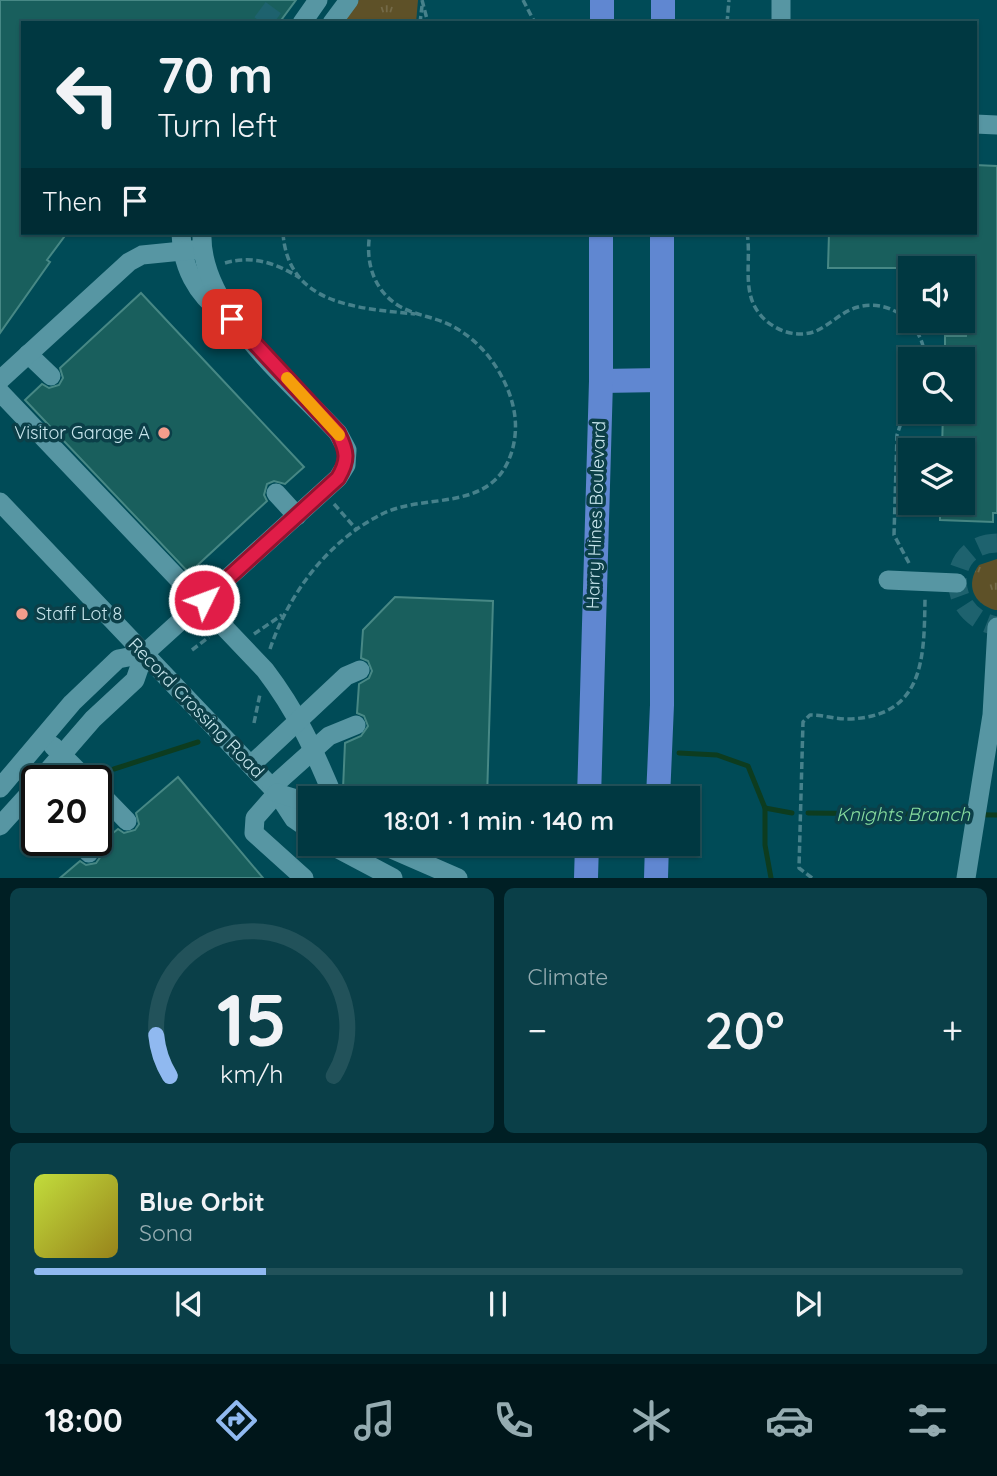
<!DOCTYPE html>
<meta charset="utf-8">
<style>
:root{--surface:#003841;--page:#0a3f48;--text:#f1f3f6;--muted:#95acb1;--line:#22525a;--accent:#90b9f0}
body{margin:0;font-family:Quicksand,sans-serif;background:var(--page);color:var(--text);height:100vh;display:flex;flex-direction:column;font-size:26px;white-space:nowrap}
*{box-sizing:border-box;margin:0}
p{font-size:23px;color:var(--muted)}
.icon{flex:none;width:38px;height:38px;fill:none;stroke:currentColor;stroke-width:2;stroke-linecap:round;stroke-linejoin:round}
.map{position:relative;height:878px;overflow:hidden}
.details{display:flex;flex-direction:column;gap:10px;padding:10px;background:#001f24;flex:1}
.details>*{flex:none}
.banner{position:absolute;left:21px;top:21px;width:956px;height:214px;border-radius:0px;box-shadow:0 2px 5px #0004,0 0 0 2px var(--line);background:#003841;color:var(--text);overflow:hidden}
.fabs{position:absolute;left:898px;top:256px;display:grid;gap:14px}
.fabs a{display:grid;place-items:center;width:77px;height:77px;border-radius:0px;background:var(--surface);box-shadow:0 2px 5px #0004,0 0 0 2px var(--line);font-size:35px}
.speed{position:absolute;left:21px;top:765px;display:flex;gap:14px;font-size:35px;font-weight:700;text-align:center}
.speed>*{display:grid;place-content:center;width:91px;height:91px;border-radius:50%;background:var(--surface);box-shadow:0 2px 5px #0004,0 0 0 2px var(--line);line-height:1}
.speed .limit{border:4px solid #111;border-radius:10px;background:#fff;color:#111}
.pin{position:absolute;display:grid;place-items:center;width:60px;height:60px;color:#fff;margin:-30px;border-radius:14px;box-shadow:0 4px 10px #0006}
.me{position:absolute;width:77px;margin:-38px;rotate:48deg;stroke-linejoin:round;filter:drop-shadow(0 0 5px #0008)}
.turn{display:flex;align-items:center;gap:24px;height:147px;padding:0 21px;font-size:32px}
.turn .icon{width:91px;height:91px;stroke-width:2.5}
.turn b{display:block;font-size:49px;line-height:60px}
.then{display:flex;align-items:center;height:66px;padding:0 21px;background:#0003;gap:14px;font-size:26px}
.big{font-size:52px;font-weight:600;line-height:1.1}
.details .card{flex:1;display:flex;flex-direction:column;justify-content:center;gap:10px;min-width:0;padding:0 24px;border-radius:10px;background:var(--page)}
.details .dial{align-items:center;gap:0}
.dial svg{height:182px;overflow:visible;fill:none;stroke:var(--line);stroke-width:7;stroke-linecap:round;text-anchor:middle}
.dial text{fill:var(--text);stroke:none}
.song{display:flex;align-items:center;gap:21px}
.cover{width:84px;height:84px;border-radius:10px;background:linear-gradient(135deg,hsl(70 70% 55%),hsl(50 70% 35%))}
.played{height:7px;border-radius:4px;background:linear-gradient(90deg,var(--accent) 25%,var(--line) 25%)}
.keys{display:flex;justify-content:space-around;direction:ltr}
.heat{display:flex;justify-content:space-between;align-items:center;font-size:38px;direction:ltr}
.details .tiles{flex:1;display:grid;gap:10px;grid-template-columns:1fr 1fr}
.card:last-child{grid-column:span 2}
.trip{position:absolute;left:298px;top:786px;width:402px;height:70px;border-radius:0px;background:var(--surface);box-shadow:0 2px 5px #0004,0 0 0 2px var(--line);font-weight:600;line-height:70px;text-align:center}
.dock{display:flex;height:112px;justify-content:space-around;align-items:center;background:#00161a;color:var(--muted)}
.dock .icon{width:49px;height:49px}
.dock .selected{color:var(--accent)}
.dock b{font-size:32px;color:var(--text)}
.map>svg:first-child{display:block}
.grass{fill:url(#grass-tufts)}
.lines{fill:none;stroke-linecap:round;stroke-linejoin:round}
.stream{stroke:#0d3c1f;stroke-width:5}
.building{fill:#195f5d;stroke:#478885;stroke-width:2}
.minor-tunnel{stroke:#1e626e;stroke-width:19;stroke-dasharray:19 10;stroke-linecap:butt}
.path{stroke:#46818b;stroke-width:3.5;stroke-dasharray:7 3.5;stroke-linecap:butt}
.minor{stroke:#5796a3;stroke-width:19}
.major{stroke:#6087d1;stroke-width:24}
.route-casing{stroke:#92132f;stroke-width:18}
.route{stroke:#e11d48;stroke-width:12}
.slow{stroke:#f59e0b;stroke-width:12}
.poi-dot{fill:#f49d8c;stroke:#0b3f48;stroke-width:2.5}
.labels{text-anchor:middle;stroke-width:7;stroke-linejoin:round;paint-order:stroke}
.poi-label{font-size:18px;fill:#c8e6ed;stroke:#0b3f48;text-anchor:end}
.street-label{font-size:18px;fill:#c8e6ed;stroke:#0b3f48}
.water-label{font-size:19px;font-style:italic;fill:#87dd9f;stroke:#0b3f48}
</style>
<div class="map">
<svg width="997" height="878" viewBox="0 0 997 878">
<defs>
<pattern id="grass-tufts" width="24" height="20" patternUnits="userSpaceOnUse" patternTransform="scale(1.75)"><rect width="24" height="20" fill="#5e5128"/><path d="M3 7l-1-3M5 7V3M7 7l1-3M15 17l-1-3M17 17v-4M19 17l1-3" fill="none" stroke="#746a48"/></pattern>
</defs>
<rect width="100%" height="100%" fill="#004b57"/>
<g class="grass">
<polygon points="359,0 418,0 416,23 342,23"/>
<path d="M997,559V610H995C973,604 965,584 979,565Z"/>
</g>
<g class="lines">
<g class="stream">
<polyline points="679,753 717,755 748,766 765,808 792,813"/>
<polyline points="114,769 198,742"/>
<polyline points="765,808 765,845 771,878"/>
<polyline points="808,813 997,815"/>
</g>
</g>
<g class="building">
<polygon points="0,0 296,0 279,23 23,23 23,233 67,233 47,260 50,262 0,333"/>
<polygon points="975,165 997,166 997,513 993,513 993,522 940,520 940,502 962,502 962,450 942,450 943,411 962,411 962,359 945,359 945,336 966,336 968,272 962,271 962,268 828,268 829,233 975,233"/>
<polygon points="141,293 304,467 285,484 274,481 267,484 264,495 267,501 189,573 25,400 42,384 49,388 59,385 63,378 60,368"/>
<polygon points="395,597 493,601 487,798 346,798 343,789 345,743 361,736 368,726 364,716 357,713 359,684 369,678 372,671 368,661 361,658 363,630"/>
<polygon points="178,777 263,878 60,878 80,861 86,865 96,863 101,856 98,845 118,829 124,833 135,830 139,824 136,813"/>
</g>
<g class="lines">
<g class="minor-tunnel">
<polyline points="262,23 279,0"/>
<path d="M997,543C944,544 944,616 997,626"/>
</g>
<g class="path">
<polyline points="422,0 428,23"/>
<polyline points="523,0 535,23"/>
<polyline points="420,23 422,6"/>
<polyline points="727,23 729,0"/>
<path d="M283,233C288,306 359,308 415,314"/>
<path d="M747,233C751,255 744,282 753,303C762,325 792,341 816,331C830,325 842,311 858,307C892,298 924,325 925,359"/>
<path d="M225,263C253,255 276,263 300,278"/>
<polyline points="334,504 356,529"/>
<polyline points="909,563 894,535 897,435 910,396"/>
<polyline points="254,634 282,615"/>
<path d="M270,649C289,593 328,541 382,514C426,492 493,514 512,451C518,430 516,410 508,390C497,363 479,341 454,327C437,317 416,316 399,306C373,290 365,261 370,233"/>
<polyline points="192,650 209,637"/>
<polyline points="254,723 260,694"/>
<polyline points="556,844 566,845"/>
<path d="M812,878L799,868L803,722L810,715C823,715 835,719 848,719C925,717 924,657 925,599"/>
</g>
<g class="minor">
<polyline points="302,23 318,0"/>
<polyline points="332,23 349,0"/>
<polyline points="781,23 781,0"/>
<polyline points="975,124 997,125"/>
<path d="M181,233C182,266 196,295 224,314"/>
<polyline points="28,354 51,376"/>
<polyline points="0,380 129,262 142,255 202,249"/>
<path d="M0,392L265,670C297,712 314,750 334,798"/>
<polyline points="276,493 297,516"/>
<polyline points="0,502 277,793 294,819 310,830"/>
<polyline points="888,580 957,583"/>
<polyline points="53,746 87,780"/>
<polyline points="251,765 346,676 360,670"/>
<polyline points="40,780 93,719 135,680 144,654"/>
<polyline points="272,787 329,736 356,725"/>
<path d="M0,788L72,703L118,659L144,654L338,478L346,465L347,450L338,433C290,381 199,308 202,233"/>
<polyline points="96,789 127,821"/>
<polyline points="277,793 255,818 254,833 304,878"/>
<polyline points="277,793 310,803"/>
<polyline points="0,826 37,785"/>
<polyline points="78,840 89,853"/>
<polyline points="329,844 393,878"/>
<polyline points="380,844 458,878"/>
<polyline points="966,878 992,715 997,627"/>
</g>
<g class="major">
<polyline points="602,23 602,0"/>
<polyline points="663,23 663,0"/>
<polyline points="601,381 662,380"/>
<polyline points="589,798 601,381 601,233"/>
<polyline points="658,798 662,705 662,233"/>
<polyline points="586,878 587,844"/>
<polyline points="656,878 657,844"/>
</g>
</g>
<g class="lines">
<defs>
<path id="route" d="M204,600L338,478C349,460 347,451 338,433L232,319"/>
</defs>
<use href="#route" class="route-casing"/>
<use href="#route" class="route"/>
<polyline class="slow" points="287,378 339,435"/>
</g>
<g class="poi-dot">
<circle cx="164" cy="433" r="7"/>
<circle cx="22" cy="614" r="7"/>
</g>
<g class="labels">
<g class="poi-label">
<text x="150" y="439">Visitor Garage A</text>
<text x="36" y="620" text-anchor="start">Staff Lot 8</text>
</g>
<g class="street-label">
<text transform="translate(596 515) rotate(-88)" y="6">Harry Hines Boulevard</text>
<text transform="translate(196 708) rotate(46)" y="6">Record Crossing Road</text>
</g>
<g class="water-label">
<text x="903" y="821">Knights Branch</text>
</g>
</g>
</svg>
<div class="fabs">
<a><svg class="icon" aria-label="sound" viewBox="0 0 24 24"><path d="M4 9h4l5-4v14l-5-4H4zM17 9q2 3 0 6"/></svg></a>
<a><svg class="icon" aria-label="search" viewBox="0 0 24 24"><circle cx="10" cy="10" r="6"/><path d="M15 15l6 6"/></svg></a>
<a><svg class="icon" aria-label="layers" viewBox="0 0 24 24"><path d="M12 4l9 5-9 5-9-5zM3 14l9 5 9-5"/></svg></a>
</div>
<div class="speed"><div class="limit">20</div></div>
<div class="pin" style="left:232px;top:319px;background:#d93025"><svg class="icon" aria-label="arrive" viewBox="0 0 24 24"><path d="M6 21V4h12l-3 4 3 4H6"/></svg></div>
<svg class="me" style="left:204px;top:600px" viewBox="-20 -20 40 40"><circle r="17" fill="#e11d48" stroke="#fff" stroke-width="3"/><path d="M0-11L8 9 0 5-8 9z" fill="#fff"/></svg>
<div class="trip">18:01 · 1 min · 140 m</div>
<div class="banner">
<div class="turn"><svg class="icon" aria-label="left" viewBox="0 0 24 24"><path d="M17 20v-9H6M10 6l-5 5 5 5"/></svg><div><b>70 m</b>Turn left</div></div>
<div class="then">Then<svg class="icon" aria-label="arrive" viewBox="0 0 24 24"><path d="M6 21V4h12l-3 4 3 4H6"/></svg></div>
</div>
</div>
<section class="details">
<div class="tiles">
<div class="card dial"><svg viewBox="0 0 100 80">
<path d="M14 69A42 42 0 1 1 86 69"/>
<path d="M14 69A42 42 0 0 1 8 51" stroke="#90b9f0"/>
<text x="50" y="56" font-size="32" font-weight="700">15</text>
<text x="50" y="72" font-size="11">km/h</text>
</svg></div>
<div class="card"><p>Climate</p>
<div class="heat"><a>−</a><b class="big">20°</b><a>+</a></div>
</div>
<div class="card">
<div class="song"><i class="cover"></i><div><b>Blue Orbit</b><p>Sona</p></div></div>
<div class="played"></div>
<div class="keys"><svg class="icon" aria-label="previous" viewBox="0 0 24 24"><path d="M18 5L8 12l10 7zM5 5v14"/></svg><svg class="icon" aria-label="pause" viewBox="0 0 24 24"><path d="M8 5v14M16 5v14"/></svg><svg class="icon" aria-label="next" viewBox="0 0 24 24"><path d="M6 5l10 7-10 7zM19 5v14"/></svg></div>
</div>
</div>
</section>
<nav class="dock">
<b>18:00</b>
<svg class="icon selected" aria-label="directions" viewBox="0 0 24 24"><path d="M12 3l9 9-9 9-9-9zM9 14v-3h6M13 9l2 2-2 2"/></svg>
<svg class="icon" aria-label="music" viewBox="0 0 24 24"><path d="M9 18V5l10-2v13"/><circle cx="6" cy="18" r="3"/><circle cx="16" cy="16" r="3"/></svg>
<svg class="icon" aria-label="phone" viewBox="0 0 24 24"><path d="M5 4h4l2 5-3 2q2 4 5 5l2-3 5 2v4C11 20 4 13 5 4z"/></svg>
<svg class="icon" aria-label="climate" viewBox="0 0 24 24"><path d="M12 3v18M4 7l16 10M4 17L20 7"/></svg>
<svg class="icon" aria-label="car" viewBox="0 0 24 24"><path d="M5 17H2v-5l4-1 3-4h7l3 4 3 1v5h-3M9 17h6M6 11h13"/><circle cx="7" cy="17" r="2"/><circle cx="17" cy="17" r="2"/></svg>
<svg class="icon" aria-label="filters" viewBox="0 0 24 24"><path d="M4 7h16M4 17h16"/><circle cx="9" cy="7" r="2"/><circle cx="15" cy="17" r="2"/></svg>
</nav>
